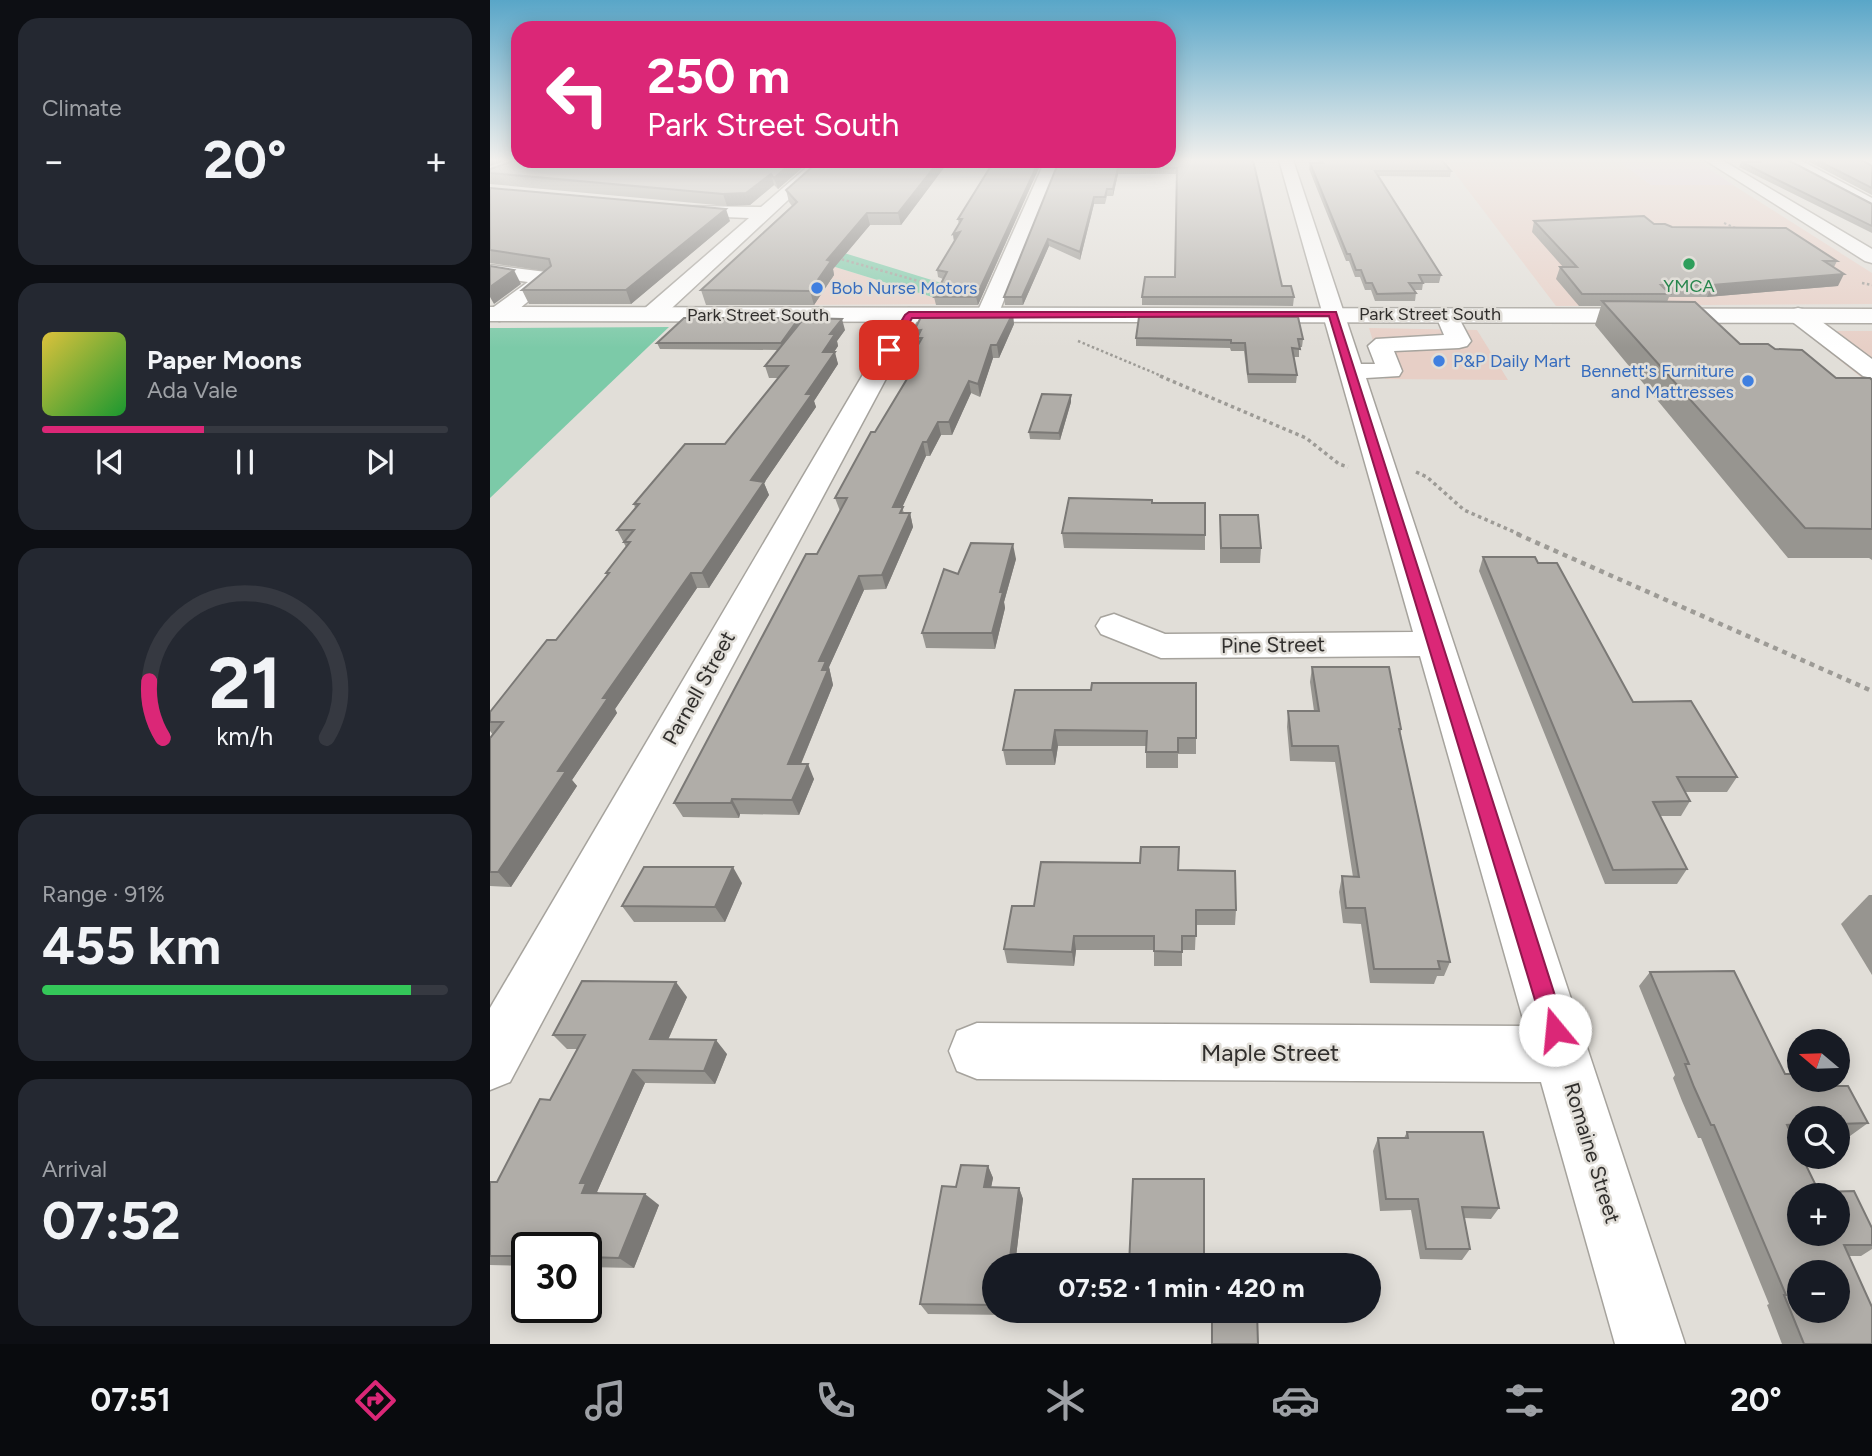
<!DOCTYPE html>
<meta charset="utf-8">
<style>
:root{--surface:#171b24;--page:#242831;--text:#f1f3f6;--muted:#9ea1a6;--line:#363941;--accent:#db2777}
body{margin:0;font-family:Figtree,sans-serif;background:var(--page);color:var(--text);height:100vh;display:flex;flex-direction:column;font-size:26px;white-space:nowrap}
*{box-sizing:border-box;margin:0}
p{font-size:23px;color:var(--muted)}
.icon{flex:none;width:38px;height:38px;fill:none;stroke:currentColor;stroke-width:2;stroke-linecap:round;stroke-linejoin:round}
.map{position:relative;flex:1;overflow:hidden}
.drawer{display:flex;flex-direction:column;gap:18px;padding:18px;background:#0d0f14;width:490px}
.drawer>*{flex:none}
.banner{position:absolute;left:21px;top:21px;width:665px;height:147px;border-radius:21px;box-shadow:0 4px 18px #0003;background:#db2777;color:#fff;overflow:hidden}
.needle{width:46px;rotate:289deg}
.fabs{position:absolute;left:1297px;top:1029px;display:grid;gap:14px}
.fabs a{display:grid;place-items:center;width:63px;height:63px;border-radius:50%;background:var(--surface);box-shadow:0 4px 18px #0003;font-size:35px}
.speed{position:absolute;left:21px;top:1232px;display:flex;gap:14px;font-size:35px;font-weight:700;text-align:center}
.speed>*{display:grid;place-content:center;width:91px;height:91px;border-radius:50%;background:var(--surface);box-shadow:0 4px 18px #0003;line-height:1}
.speed .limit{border:4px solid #111;border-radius:10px;background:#fff;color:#111}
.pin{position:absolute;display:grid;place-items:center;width:60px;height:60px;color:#fff;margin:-30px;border-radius:14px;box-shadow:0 4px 10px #0006}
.me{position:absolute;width:77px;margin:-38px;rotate:343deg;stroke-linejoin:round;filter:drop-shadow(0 0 5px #0008)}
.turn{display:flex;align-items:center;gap:24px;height:147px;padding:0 21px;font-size:32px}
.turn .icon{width:91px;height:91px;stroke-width:2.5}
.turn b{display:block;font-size:49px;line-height:60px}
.big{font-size:52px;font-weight:700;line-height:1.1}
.drawer .tile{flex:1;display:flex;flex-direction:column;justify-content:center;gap:10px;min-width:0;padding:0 24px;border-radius:21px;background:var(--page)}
.drawer .dial{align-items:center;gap:0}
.dial svg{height:182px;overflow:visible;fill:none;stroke:var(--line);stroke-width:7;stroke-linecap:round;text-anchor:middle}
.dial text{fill:var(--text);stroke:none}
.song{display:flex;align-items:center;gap:21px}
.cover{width:84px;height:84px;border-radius:10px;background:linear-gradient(135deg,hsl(50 70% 55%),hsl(130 70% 35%))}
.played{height:7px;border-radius:4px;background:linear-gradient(90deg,var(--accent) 40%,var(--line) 40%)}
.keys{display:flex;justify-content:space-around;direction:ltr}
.heat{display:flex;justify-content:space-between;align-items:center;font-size:38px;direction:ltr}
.charge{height:10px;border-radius:5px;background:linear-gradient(90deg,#34c759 91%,var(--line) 0)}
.trip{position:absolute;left:492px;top:1253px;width:399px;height:70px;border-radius:35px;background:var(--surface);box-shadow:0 4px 18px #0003;font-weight:700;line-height:70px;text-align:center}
.tab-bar{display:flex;height:112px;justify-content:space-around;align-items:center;background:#090b0e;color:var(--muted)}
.tab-bar .icon{width:49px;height:49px}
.tab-bar .on{color:var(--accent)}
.tab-bar b{font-size:32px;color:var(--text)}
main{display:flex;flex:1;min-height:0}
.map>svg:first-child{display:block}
.commercial{fill:#e7cfc6}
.education{fill:#e4ceda}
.green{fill:#7ccaa8}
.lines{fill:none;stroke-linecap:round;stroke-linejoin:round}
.minor-casing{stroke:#a6a39d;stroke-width:3}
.major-casing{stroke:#a6a39d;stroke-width:3}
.path-far3{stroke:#9d9b96;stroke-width:2;stroke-dasharray:2.5 2.5;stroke-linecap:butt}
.path-far2{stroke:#9d9b96;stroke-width:2.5;stroke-dasharray:2.5 2.5;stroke-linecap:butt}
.path-far1{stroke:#9d9b96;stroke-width:3.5;stroke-dasharray:3.5 3.5;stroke-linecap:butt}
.path{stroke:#9d9b96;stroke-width:4.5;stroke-dasharray:5 5;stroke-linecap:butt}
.minor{fill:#fff;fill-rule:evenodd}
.major{fill:#fff;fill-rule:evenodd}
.wall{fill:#979590}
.shaded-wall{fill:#7b7976}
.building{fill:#b0ada8;stroke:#7b7976;stroke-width:2;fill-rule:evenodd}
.route{fill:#db2777;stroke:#8e194d;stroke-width:2}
.leisure-dot{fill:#2e9e5b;stroke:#e1ded8;stroke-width:2.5}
.shop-dot{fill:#3f7fe0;stroke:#e1ded8;stroke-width:2.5}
.labels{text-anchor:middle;stroke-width:5;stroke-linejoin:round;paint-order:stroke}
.far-leisure-label{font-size:18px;fill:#27864d;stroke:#e1ded8}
.far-shop-label{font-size:18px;fill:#366cbe;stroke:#e1ded8;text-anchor:start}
.far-street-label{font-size:18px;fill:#312f2d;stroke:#e1ded8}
.street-label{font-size:21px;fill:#312f2d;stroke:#e1ded8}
.near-street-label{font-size:24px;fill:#312f2d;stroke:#e1ded8}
</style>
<main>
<section class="drawer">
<div class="tile"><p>Climate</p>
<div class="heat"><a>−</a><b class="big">20°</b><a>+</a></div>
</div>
<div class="tile">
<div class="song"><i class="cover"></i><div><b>Paper Moons</b><p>Ada Vale</p></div></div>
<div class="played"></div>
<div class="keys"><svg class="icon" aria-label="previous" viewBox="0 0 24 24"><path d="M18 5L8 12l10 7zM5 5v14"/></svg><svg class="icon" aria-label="pause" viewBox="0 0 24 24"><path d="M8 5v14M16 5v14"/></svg><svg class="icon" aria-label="next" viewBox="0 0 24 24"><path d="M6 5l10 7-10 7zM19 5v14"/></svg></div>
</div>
<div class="tile dial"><svg viewBox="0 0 100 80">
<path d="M14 69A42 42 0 1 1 86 69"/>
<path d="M14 69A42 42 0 0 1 8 44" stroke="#db2777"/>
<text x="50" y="56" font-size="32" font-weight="700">21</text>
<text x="50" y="72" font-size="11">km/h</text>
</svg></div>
<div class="tile"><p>Range · 91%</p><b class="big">455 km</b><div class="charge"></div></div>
<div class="tile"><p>Arrival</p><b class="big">07:52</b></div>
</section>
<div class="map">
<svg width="1382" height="1344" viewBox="0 0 1382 1344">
<rect width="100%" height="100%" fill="#e1ded8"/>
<g class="commercial">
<polygon points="955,160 1128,160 1161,185 1243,185 1382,273 1382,304 1066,306"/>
<polygon points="329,262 465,304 292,305"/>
<polygon points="879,328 987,330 1018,380 895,379"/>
<polygon points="1313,331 1382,331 1382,386"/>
</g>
<polygon class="education" points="1128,160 1206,160 1243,185 1161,185"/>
<g class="green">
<polygon points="283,231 487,294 465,304 329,262"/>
<polygon points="179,327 0,498 0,328"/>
</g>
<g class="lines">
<defs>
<g id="minor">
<polygon points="789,160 803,160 871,364 885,364 878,346 886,339 954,335 945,314 948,309 964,309 981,341 977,346 969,348 904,351 912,371 909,376 876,378 1195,1344 1125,1344 1051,1082 487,1079 467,1071 459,1051 467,1031 487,1023 1035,1026 930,656 671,658 611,634 606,626 611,618 624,614 675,634 923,632"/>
<polygon points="1215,160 1232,160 1382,249 1382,263 1375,261"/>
<polygon points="1292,160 1310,160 1382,198 1382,210"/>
<polygon points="1365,160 1382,160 1382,170"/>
<polygon points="324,161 340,161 170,319 154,319 151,314 154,309 259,218 185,215 179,214 176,210 179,206 271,207"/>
<polygon points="555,161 569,161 508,315 505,320 489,320 486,315"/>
<polygon points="0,265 56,272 63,274 66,278 17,319 9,321 0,317 1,309 38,282 0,277"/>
<polygon points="419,308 427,310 430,315 20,1082 0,1090 0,1008 408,315 411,310"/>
<polygon points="1308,308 1316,310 1382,359 1382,378 1373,376 1300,320 1297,315 1300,310"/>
</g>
<polygon id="major" points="0,307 1382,309 1382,323 0,321"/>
</defs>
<use href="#minor" class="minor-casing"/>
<use href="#major" class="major-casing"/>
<polyline class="path-far3" points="1234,223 1248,229"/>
<g class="path-far2">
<polyline points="347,258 453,288"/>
<polyline points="1372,283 1382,285"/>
<polyline points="588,341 674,377"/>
</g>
<g class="path-far1">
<polyline points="670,376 816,438 849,464 858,467"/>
<polyline points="926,472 937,477 974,510 1031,535"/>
</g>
<polyline class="path" points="1027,534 1382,691"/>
<use href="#minor" class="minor"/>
<use href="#major" class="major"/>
</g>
<g class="wall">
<polygon points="763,160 792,286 804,297 803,306 652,305 652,297 685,277 687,174 628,174 623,196 617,196 615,204 604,204 590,260 559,246 533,305 515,305 514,297 569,161"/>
<polygon points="828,160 952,160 961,171 960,177 888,176 951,275 949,283 933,283 932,290 924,290 926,293 925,301 885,301 881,290 875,290 870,277 865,277 859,261 856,261 819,169 820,163 830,163"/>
<polygon points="1255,160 1298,160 1382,204 1382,233 1249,167 1251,162 1260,162"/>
<polygon points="1316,160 1372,160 1382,166 1382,195"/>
<polygon points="28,161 320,161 288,189 284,185 260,205 237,206 0,184 0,169"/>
<polygon points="459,161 411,225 380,225 343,269 344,275 324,305 216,305 211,290 302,206 299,202 296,190"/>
<polygon points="504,161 552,161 488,305 446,305 444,297 453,279 448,277 447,270 464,241 463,234 469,225 468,219"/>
<polygon points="0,188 240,221 141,304 39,304 32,290 55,271 0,263"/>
<polygon points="1044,221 1164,224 1347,261 1344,267 1348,286 1217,297 1179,297 1177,302 1250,344 1285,349 1346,378 1382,380 1382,560 1379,558 1298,558 1105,325 1111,306 1089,306 1066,279 1070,267 1073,267 1042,232"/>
<polygon points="310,323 355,330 347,341 348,346 344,352 348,364 324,401 326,407 274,483 279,495 219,588 207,588 125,709 127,713 82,780 87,786 21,887 0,886 0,738 3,735 0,731 0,712 66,640 117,575 116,573 136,547 127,530 145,508 144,504 235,444 288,378 279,378 275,366 288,350 170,349 167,343"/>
<polygon points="524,324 509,358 503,358 490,397 481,393 462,435 451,435 440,456 436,456 412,507 414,513 420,513 423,527 396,589 374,590 339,667 343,685 311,764 324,779 309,815 250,814 249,818 193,817 184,803 327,554 350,511 345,498 416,381 414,369 428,345 428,342 426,342 424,331"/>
<polygon points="646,338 813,339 812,347 809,347 809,357 803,357 807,375 806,383 758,383 754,351 741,351 740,348 646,346"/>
<polygon points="581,395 581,402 570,440 540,439 539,432"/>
<polygon points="715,503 715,550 574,548 572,533"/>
<polygon points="730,515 771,548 770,563 730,563"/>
<polygon points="993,557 1048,563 1143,702 1247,777 1237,792 1195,792 1200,801 1191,816 1170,816 1197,869 1187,884 1115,884 989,571"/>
<polygon points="526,559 514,602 515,608 505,649 436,648 432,633 468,574"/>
<polygon points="822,667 911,729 910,734 960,962 954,976 947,976 944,984 880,983 871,924 853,923 849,892 852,876 863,877 845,762 800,761 797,727 798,711 824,711 820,682"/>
<polygon points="706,683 706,754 688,754 688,768 656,768 656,746 568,746 565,765 516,765 513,750 601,690"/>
<polygon points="689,870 746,910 745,925 706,925 705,950 692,950 692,966 664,966 664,950 586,950 584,966 517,963 514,949 544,906"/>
<polygon points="252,883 235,922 144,922 132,906"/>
<polygon points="1379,895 1382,895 1382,975 1351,924"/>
<polygon points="1160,972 1312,1086 1378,1123 1360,1136 1348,1136 1348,1118 1309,1118 1309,1137 1303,1137 1329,1192 1382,1228 1382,1249 1371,1256 1359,1256 1382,1344 1292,1344 1277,1305 1279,1304 1211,1138 1208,1138 1192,1101 1183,1078 1185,1075 1149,986"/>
<polygon points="197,997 178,1040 237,1054 225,1084 155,1083 107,1192 109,1193 169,1205 144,1268 96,1267 96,1248 37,1248 37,1266 0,1265 0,1182 7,1182 60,1100 88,1049 77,1049 63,1035"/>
<polygon points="917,1132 1009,1208 1001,1219 974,1218 980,1249 972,1260 930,1259 921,1210 890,1211 883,1151 888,1138 914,1138"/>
<polygon points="498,1166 503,1178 501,1187 529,1188 533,1199 525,1265 504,1265 504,1311 519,1311 519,1315 438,1314 430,1304 466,1187"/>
</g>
<g class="shaded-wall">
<polygon points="0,160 19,160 0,166"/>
<polygon points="304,161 320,161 288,189 284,178"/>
<polygon points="449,161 459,161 411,225 408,213"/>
<polygon points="549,161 552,161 488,305 486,297"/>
<polygon points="628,168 628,174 623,196 623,189"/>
<polygon points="281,174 284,185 260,205 237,206 233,194"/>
<polygon points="604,197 604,204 590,260 590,252"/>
<polygon points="236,209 240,221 141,304 136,290"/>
<polygon points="377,213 380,225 343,269 344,275 324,305 320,291 337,260"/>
<polygon points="470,232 464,241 463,234"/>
<polygon points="558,239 559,246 533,305 532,297"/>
<polygon points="24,270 31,284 4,304 0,297 0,287"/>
<polygon points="1354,274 1348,286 1217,297 1222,285"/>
<polygon points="523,313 524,324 509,358 507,345"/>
<polygon points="309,318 310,324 293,350 291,343"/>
<polygon points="352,319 355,330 347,341 348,346 336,364 333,352 340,334"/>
<polygon points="501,345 503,358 490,397 488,384"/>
<polygon points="345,352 348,364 324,401 326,407 274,483 279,495 219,588 212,573 261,480 316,394"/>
<polygon points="479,381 481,393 462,435 459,422"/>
<polygon points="581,395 581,402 570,440 569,433"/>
<polygon points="448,422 451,435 440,456 437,442"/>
<polygon points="433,442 436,456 406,521 403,507"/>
<polygon points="420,513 423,527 396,589 392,575"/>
<polygon points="523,544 526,559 514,602 515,608 505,649 502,633 510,592"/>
<polygon points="201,573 207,588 125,709 127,713 82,780 87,786 21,887 8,872 68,771 113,698"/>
<polygon points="369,576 374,590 339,667 343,685 305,778 298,764 329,661"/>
<polygon points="565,730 568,746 565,765 562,750"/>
<polygon points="318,764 324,779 309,815 302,800"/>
<polygon points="242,799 250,814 249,818 241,803"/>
<polygon points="243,867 252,883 235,922 225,907"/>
<polygon points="584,936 586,950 584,966 582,952"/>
<polygon points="186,982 197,997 172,1053 160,1039"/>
<polygon points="226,1040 237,1054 225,1084 214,1071"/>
<polygon points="143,1070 155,1083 107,1192 111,1195 92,1193 90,1183"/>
<polygon points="498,1166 503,1178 499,1198 494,1187"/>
<polygon points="529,1188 533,1199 525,1265 519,1265"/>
<polygon points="155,1194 169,1205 144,1268 129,1258"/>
</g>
<g class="building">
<polygon points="26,160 28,160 28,161 304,161 284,178 281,174 256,193 233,194 0,173 0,169"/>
<polygon points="679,160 763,160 792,286 801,286 804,297 652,297 655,277 685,277 687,168 628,168 623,189 617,189 615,197 604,197 590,252 558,239 532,297 514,297 569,161 679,161"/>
<polygon points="831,160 952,160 961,171 885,171 951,275 929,275 933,283 919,283 926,293 887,294 882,283 876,283 871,270 866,270 860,254 857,254 820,163 833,163"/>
<polygon points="1268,160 1298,160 1382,204 1382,226 1251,162 1272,162"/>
<polygon points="1327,160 1372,160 1382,166 1382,188"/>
<polygon points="329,161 449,161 408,213 377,213 337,260 341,261 320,291 211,290 307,202 296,190"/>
<polygon points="504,161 549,161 486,297 444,297 457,272 447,270 470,232 463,234 472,219 468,219"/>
<polygon points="0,188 236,209 136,290 32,290 61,266 59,259 0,250"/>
<polygon points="1154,216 1164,224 1175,224 1182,227 1296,228 1347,261 1334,261 1354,274 1222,285 1171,285 1180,294 1092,294 1070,267 1087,267 1044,221"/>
<polygon points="0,266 24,270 0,287"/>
<polygon points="1112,301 1205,302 1250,344 1278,344 1285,349 1312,350 1346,378 1380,378 1382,380 1382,529 1315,528"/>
<polygon points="433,313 523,313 507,345 501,345 488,384 479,381 459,422 448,422 437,442 433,442 403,507 413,507 410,513 420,513 392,575 369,576 329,661 336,661 332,670 338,670 298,764 318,764 302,800 242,799 241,803 184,803 316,554 327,554 357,498 345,498 381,432 385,432 423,369 414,369 432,338 427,338 431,330 424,331"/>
<polygon points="649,317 808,317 813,339 808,339 810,349 802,348 807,375 758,374 755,343 741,343 741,340 646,338"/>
<polygon points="194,318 309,318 291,343 167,343"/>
<polygon points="314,318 352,319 340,334 345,334 333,352 345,352 316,394 322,394 261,480 274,482 212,573 201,573 113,698 118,698 68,771 76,771 8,872 0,872 0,738 13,722 0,722 0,712 57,640 66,640 119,573 116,573 140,542 134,542 144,530 127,530 149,504 144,504 195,444 235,444 298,366 275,366"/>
<polygon points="552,394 581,395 569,433 539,432"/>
<polygon points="579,498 662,500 662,503 715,503 715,535 572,533"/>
<polygon points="730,515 768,515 771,548 731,548"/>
<polygon points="481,543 523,544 510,592 513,592 502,633 432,633 454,569 468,574"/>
<polygon points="993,557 1045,557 1048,563 1067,563 1143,702 1201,701 1247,777 1187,777 1200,801 1163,802 1197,869 1123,870"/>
<polygon points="822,667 899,667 911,729 909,729 960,962 948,961 950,969 884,969 875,908 856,908 852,876 869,877 848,746 802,746 798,711 829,711"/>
<polygon points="602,683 706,683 706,738 688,738 688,752 656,752 657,731 565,730 562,750 513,750 525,690 601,690"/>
<polygon points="651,847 689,847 688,870 745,871 746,910 706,910 706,936 692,936 692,952 664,951 664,936 584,936 582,952 514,949 522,906 544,906 551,862 650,863"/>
<polygon points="154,867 243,867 225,907 132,906"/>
<path d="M1244,971L1295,1074H1306L1312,1086H1358L1378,1123L1348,1124V1118H1309V1124L1297,1125L1309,1150V1157H1312L1329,1192L1364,1191L1382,1228V1245H1354L1382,1307V1344H1314L1294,1295H1296L1224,1125H1221L1204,1087L1195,1064H1199L1160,972ZM1309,1195H1348V1234H1309ZM1309,1272H1348V1311H1309Z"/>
<polygon points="92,981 186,982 160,1039 226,1040 214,1071 143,1070 90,1183 96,1183 92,1193 155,1194 129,1258 96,1257 96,1248 37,1248 37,1256 0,1256 0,1182 7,1182 50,1099 60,1100 95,1035 63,1035"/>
<polygon points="917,1132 993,1132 1009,1208 972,1207 980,1249 936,1249 928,1199 896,1199 888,1138 918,1138"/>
<polygon points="471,1165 498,1166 494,1187 529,1188 519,1265 504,1265 504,1305 430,1304 452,1186 466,1187"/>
<polygon points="643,1179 714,1179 714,1265 639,1265"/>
<polygon points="722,1311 767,1311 768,1344 722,1344"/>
</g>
<linearGradient id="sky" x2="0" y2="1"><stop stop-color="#59a6c8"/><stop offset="0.46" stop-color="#f2f0ed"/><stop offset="1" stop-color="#f2f0ed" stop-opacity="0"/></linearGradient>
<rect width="1382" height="348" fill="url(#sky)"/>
<polygon class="route" points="419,312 846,312 1076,1030 1073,1038 1065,1041 1057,1038 1054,1030 839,316 422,318 403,352 396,352 394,350 415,315"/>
<circle class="leisure-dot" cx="1199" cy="264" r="7"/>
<g class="shop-dot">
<circle cx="327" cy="288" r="7"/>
<circle cx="949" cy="361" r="7"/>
<circle cx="1258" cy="381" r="7"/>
</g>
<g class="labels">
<g class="far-leisure-label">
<text x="1199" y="292">YMCA</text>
</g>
<g class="far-shop-label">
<text x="341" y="294">Bob Nurse Motors</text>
<text x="963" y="367">P&amp;P Daily Mart</text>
<text x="1244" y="377" text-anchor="end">Bennett's Furniture<tspan x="1244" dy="21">and Mattresses</tspan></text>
</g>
<g class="far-street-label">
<text x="940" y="320">Park Street South</text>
<text x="268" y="321">Park Street South</text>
</g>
<g class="street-label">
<text transform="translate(783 645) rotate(-1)" y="7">Pine Street</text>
<text transform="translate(209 688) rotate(-61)" y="7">Parnell Street</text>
<text transform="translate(1102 1153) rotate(73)" y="7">Romaine Street</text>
</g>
<g class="near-street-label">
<text x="780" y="1061">Maple Street</text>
</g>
</g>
</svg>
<div class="fabs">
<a><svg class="needle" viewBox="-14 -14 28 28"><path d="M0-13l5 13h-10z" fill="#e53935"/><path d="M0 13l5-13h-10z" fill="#9ea1a6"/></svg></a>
<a><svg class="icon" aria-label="search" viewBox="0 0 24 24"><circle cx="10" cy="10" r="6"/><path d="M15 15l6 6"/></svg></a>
<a>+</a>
<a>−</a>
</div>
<div class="speed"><div class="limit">30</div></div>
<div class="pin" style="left:399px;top:350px;background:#d93025"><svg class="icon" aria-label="arrive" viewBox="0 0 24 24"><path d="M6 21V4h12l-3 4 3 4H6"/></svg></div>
<svg class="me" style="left:1065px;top:1030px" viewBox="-20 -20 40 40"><circle r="19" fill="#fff"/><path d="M0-13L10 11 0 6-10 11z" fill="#db2777"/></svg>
<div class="trip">07:52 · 1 min · 420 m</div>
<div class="banner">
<div class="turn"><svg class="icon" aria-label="left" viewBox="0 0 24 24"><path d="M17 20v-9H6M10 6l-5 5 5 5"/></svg><div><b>250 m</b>Park Street South</div></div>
</div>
</div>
</main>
<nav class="tab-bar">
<b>07:51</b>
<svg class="icon on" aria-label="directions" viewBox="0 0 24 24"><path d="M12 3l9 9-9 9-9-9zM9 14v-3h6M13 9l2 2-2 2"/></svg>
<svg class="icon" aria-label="music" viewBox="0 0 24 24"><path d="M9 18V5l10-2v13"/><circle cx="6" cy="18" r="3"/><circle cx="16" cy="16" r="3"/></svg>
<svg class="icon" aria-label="phone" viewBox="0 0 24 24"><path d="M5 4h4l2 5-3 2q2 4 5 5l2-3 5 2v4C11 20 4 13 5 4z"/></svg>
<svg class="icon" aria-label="climate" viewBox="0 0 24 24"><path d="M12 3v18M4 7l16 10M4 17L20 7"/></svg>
<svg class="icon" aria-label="car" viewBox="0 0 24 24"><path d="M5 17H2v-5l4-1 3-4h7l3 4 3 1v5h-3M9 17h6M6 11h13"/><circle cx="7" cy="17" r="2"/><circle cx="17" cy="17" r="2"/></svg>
<svg class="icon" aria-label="filters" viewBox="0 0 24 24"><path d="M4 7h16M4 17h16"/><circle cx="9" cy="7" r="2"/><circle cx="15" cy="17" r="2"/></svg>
<b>20°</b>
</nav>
